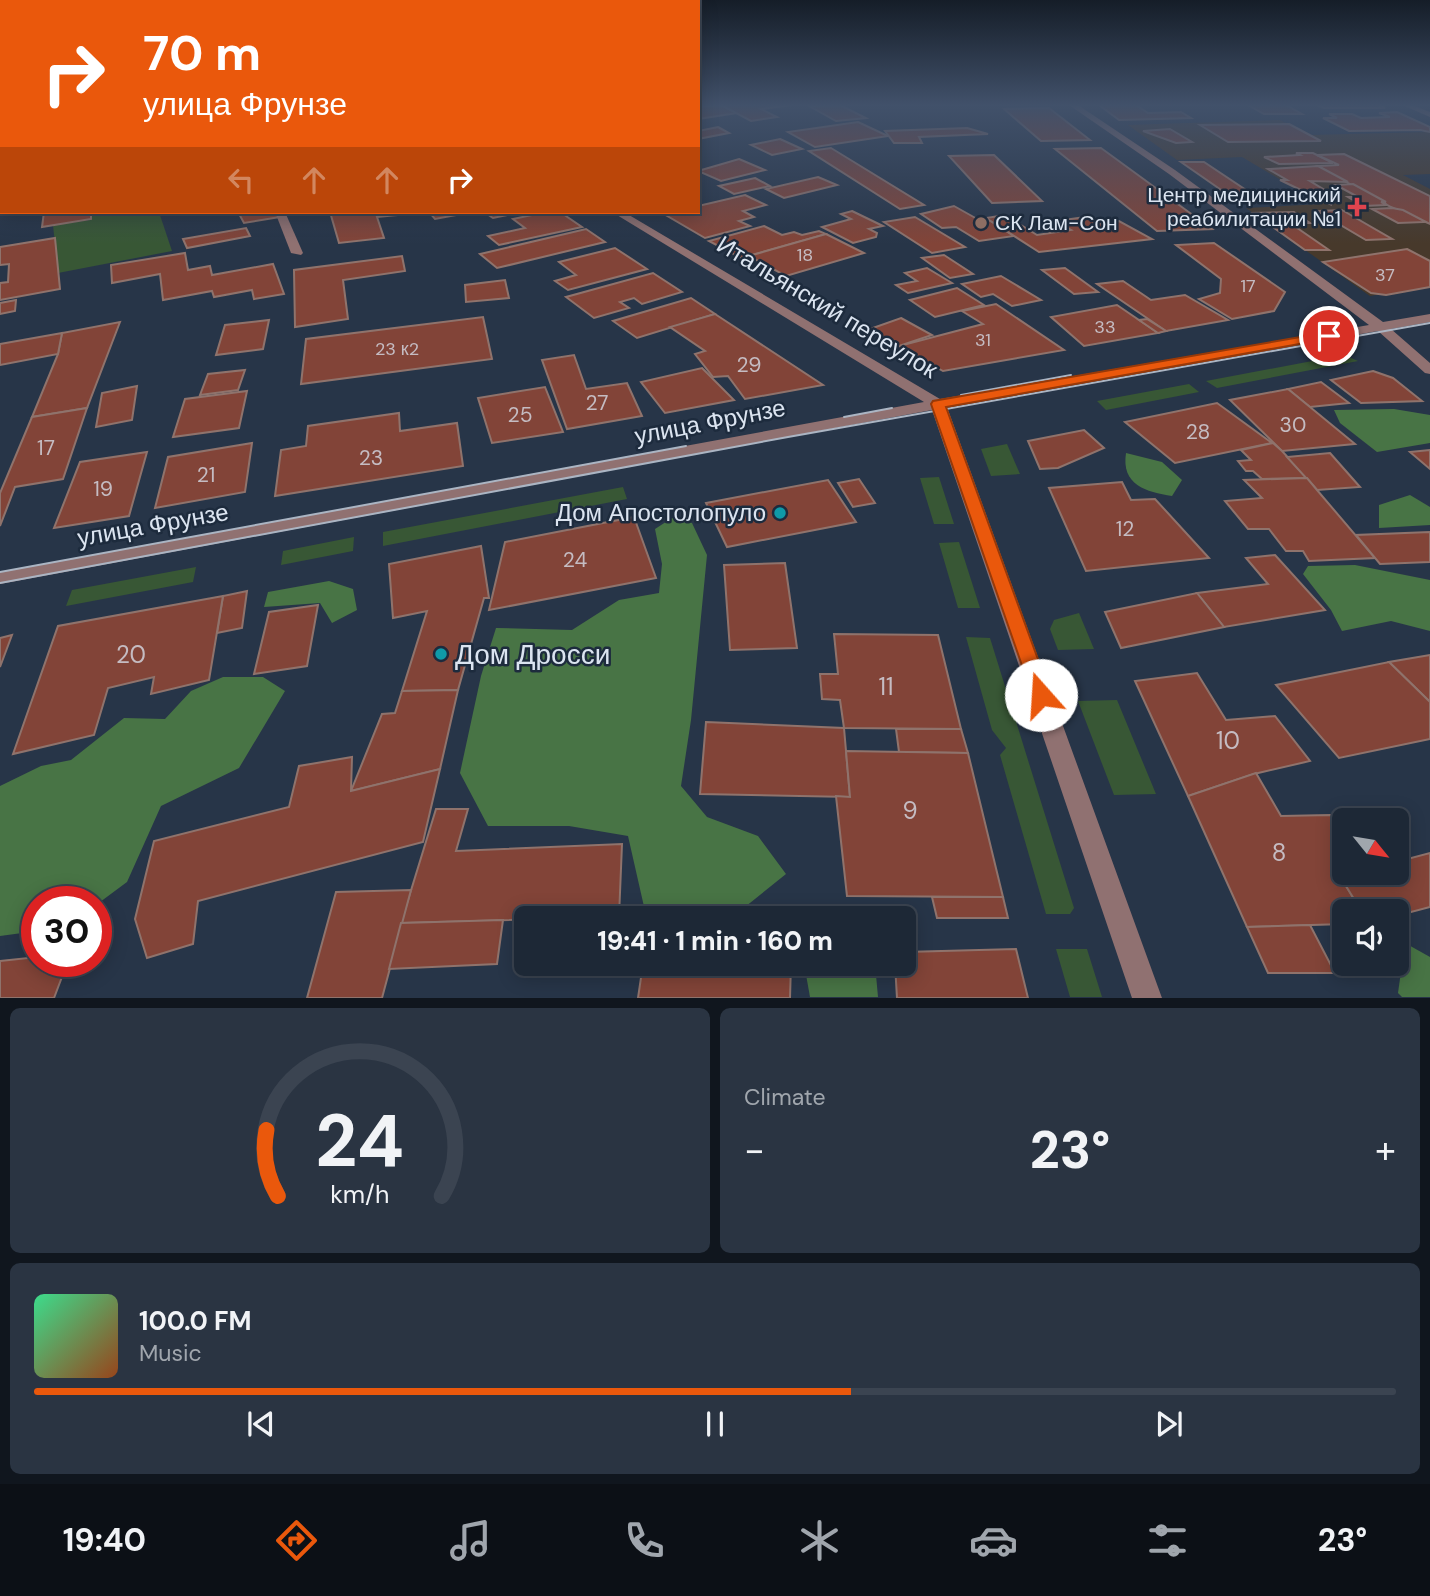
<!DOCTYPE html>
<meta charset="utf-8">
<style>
:root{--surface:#1d2836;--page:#2a3442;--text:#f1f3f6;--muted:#a0a6ad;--line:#3b4451;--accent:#ea580c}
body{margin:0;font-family:"DM Sans",sans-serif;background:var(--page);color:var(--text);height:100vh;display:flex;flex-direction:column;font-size:26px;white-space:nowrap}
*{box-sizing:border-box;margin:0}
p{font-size:23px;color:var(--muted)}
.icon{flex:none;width:38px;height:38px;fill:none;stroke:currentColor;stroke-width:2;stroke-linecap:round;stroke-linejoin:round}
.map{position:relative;height:998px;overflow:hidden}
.drawer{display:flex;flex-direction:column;gap:10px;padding:10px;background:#10161e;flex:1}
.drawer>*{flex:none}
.hud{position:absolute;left:0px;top:0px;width:700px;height:214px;box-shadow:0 4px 18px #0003,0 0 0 2px var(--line);background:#ea580c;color:#fff;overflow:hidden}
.needle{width:46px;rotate:120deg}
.tools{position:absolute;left:1332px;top:808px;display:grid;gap:14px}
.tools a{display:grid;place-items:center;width:77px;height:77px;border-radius:10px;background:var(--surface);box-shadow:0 4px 18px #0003,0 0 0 2px var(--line);font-size:35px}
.speed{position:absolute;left:21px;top:886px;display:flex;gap:14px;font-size:35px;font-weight:700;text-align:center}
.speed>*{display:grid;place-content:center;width:91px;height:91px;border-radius:50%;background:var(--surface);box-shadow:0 4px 18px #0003,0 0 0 2px var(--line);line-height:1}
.speed .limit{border:10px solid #d22;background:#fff;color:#111}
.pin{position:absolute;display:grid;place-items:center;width:60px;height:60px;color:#fff;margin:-30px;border:4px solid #fff;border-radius:50%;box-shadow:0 2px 7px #0007}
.me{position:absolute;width:77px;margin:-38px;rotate:341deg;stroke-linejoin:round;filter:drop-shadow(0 0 5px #0008)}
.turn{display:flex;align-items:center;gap:24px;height:147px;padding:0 28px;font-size:32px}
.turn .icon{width:91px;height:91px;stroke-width:2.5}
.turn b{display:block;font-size:49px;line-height:60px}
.lanes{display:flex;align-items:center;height:66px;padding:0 28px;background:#0003;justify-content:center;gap:35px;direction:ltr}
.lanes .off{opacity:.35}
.big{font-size:52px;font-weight:800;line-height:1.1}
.drawer .widget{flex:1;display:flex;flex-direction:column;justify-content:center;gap:10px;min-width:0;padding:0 24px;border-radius:10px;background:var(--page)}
.drawer .dial{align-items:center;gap:0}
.dial svg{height:182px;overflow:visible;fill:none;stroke:var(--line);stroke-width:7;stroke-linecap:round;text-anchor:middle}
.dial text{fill:var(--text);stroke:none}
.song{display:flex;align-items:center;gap:21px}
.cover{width:84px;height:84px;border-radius:10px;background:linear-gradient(135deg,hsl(150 70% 55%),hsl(20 70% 35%))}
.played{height:7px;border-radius:4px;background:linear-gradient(90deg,var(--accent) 60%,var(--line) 60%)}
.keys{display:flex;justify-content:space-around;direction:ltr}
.heat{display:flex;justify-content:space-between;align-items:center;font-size:38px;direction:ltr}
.drawer .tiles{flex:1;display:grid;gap:10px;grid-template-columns:1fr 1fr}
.widget:last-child{grid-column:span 2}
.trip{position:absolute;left:514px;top:906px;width:402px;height:70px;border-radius:10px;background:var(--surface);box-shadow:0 4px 18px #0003,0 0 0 2px var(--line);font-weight:800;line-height:70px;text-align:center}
.tab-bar{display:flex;height:112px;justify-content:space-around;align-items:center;background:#0c1016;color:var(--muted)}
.tab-bar .icon{width:49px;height:49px}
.tab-bar .current{color:var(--accent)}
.tab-bar b{font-size:32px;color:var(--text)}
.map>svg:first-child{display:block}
.medical{fill:#47392b}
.green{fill:#385735}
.forest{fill:#487445}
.building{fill:#824438;stroke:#8f736c;stroke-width:2}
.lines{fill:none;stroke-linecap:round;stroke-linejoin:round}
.minor{fill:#907171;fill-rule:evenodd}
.tram{stroke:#abb5c3;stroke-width:2}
.route{fill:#ea580c;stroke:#983908;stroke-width:2}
.health-dot{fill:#e0444e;stroke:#1d2b3d;stroke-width:2.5}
.education-dot{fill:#8d6e63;stroke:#1d2b3d;stroke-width:2.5}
.culture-dot{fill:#0f9aa8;stroke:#1d2b3d;stroke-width:2.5}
.labels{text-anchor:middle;stroke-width:5;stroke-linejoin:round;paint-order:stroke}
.far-number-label{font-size:18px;fill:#c5bcc2}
.far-poi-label{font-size:21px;fill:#dbe4f0;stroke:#1d2b3d;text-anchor:end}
.number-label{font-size:21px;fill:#c5bcc2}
.street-label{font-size:24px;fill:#dbe4f0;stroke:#1d2b3d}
.poi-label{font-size:24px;fill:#dbe4f0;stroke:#1d2b3d;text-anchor:end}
.near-number-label{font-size:24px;fill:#c5bcc2}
.near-poi-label{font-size:28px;fill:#dbe4f0;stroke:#1d2b3d;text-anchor:start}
</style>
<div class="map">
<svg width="1430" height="998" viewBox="0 0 1430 998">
<rect width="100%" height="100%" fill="#273548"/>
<polygon class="medical" points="1280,120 1309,135 1430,132 1430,174 1403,175 1430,189 1430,286 1370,296 1246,208 1322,204 1242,157 1177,160 1128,125"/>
<g class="green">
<polygon points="91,212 159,212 172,251 58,273 53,225 91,220"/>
<polygon points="1344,355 1358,361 1217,388 1206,381"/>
<polygon points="1189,384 1199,392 1106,410 1097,401"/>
<polygon points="1007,444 1020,474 991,476 981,449"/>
<polygon points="939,477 954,524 934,524 920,478"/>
<polygon points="623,487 627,499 383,546 383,532"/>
<polygon points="354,537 353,551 281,565 283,551"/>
<polygon points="959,542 980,608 958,608 939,543"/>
<polygon points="196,567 193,582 66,606 72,590"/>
<polygon points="1079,613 1094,649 1058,650 1050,629 1054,620"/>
<polygon points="966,637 990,638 1074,908 1070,914 1046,914 1000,755 1006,748 992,730"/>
<polygon points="1117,700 1156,794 1157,794 1114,795 1078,701"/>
<polygon points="1056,949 1087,949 1102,997 1070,997"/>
</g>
<g class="forest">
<polygon points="1394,409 1430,415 1430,443 1377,452 1340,423 1334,410"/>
<path d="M1126,453L1162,462L1182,480L1172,496C1146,492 1121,485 1126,453Z"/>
<polygon points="1410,495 1430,507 1430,525 1379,528 1379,505"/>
<polygon points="672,518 692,523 707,555 691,720 681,786 707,817 758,836 786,874 730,919 645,911 628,836 569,826 488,826 460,773 481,676 496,628 572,630 619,600 659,593 662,564 655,529"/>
<polygon points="1355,565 1430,580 1430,631 1391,621 1342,631 1331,610 1303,574 1308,566"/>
<polygon points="329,581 353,589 357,610 332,623 320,603 264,607 268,592"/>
<polygon points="223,677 263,677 285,691 239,768 161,806 127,882 96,905 96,901 37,901 37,931 0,936 0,786 41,766 71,760 124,718 165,719 191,691"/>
<polygon points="1405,943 1430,957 1430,997 1402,997 1398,993"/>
<polygon points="809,964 875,964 878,997 810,997 805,969"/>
</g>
<g class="building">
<polygon points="721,105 737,113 698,119 698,107"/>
<polygon points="721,105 792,105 761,109 777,117 751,121"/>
<polygon points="840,105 866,118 836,121 809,106"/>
<polygon points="1099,105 1136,105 1148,113 1181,112 1191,118 1119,120"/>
<polygon points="1248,105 1286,105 1302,114 1264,114"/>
<polygon points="1317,105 1379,105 1385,108 1324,108"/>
<polygon points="1049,108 1090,140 1041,141 1004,109"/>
<polygon points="1397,112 1430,127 1430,132 1420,130 1349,131 1323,118 1337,118 1329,114 1352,114 1361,118 1390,117 1379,113"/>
<polygon points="858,122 888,136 815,147 788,132"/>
<polygon points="1289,124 1321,141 1228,142 1200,125"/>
<polygon points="718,127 729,133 698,139 698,131"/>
<polygon points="967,128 988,134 919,137 922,143 894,143 885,131"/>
<polygon points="1170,129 1192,142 1176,143 1143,131"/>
<polygon points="780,139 802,149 772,155 751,145"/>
<polygon points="831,148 924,205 900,209 809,151"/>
<polygon points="1101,148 1212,229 1157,231 1055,149"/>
<polygon points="1296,153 1313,153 1333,163 1279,164 1264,157 1300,155"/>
<polygon points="1344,154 1430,196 1430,224 1391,207 1318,166 1339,165 1317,155"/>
<polygon points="994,155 1042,201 992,203 949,156"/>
<polygon points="739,159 765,170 721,181 698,171"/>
<polygon points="1181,162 1204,162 1252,194 1227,194"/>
<polygon points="1318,166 1348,182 1310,181 1338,198 1324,200 1332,205 1280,180 1287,180 1268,169"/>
<polygon points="818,177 837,185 784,198 766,189"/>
<polygon points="755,178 770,186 734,194 719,186"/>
<polygon points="1353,184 1386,202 1381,202 1387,205 1363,206 1348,197 1358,197 1336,185"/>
<polygon points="745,195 766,205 743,211 754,217 739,221 750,226 705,238 664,214 698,212 698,206"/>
<polygon points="954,206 979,220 986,218 1014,236 979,241 956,227 942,228 921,214"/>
<polygon points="1392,208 1403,210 1426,222 1398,223 1372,209"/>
<polygon points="1342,210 1392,239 1366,240 1317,211"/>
<polygon points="852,211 883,226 869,229 877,233 876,237 853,243 822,227 851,219 841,214"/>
<polygon points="44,212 91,212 91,219 42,227"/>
<polygon points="238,212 277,212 280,217 244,223"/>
<polygon points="330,212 418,212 419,213 377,217 384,238 339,243"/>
<polygon points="429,212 465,212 467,213 435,219"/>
<polygon points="484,212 523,212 493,218"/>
<polygon points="546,212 560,212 582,227 499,245 488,236 525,228 513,219"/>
<polygon points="1294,212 1310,223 1290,223 1329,250 1305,250 1253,213"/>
<polygon points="1005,215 1037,235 1071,230 1056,221 1085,217 1098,224 1119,221 1152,239 1039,252 986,218"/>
<polygon points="915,217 965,247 932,253 884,222"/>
<polygon points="764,226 782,235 794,232 802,235 819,231 826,234 741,258 709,241"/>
<polygon points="246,228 250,236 187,248 183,239"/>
<polygon points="586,229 605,242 497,268 480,254"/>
<polygon points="826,234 864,253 786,276 749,256"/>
<polygon points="55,238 60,289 0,300 0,283 8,282 9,264 0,265 0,247"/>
<polygon points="1214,243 1285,292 1274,311 1232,319 1199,299 1220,293 1221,279 1176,245"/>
<polygon points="615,248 647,269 568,290 555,281 576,275 559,262"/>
<polygon points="1407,249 1430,261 1430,287 1386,295 1371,293 1323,262"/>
<polygon points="185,253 188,270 210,266 212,275 273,264 284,294 254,299 252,290 214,297 212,291 163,300 160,274 112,283 111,265"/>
<polygon points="944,255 973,274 950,278 922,258"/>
<polygon points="402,256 405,271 343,280 348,319 295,327 294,270"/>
<polygon points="927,268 952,283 908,293 896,285 917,281 905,273"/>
<polygon points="1065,268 1098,292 1074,294 1042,270"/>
<polygon points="653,273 682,292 642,304 634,298 620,302 629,308 594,318 566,297"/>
<polygon points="1001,276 1041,300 1012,306 993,294 981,297 962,284"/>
<polygon points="505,280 509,298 466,302 465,285"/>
<polygon points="1123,281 1151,300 1185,295 1228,320 1166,331 1097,284"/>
<polygon points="957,288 984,305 935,317 910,300"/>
<polygon points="691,298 715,314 637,338 613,321"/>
<polygon points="16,300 15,311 0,314 0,303"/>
<polygon points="996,304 1064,350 943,371 899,346 983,324 962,311"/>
<polygon points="1117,305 1158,333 1084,346 1051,317"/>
<polygon points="715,314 823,385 745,399 728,376 713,377 695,354 705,351 670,327"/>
<polygon points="483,317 492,359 301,384 306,339"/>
<polygon points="901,318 932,335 899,346 870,329"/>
<polygon points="1147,319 1166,331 1158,333 1139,320"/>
<polygon points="269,320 263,349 216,355 225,325"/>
<polygon points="120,322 87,408 32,417 58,354 62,333"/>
<polygon points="62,333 58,354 0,365 0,344"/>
<polygon points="574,355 586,389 627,383 642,416 567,429 542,360"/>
<polygon points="702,368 734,400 665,413 641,382"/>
<polygon points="245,370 238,390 200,395 208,374"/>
<polygon points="1373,371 1393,378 1422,401 1361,403 1331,380"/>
<polygon points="1321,382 1349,403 1310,407 1288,389"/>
<polygon points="137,386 132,420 96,427 102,393"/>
<polygon points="545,387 563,432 492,443 478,398"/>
<polygon points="1288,389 1310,407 1355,444 1282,451 1230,400"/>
<polygon points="247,391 239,428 173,437 185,399"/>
<polygon points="1217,403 1272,443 1175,463 1125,422"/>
<polygon points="87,408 63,479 15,487 0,526 0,493 32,417"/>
<polygon points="399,413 400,431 457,423 463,466 275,496 281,450 306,446 308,426"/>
<polygon points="1084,430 1104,448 1058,468 1040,469 1028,441"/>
<polygon points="252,443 245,492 155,508 168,457"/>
<polygon points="1273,443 1282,451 1307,478 1262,479 1253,471 1246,471 1238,461 1251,460 1241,450"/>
<polygon points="1430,450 1430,469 1410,452"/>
<polygon points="147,452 129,516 54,528 80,462"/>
<polygon points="1330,453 1360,487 1317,490 1287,457"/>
<polygon points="1307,478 1317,490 1375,558 1309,561 1303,551 1286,551 1269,529 1248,529 1225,501 1262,498 1244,480"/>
<polygon points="859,479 875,503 853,507 838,483"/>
<polygon points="828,480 856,522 727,547 706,503"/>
<polygon points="1122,482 1131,500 1155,499 1209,558 1086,571 1049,488"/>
<polygon points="634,517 656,578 489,610 505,542"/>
<polygon points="1430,532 1430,562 1380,564 1356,535"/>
<polygon points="481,546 489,598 484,598 458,690 402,691 427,611 393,618 389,564"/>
<polygon points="1275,555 1325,610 1224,627 1197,593 1268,584 1246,558"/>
<polygon points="785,563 797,648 730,650 724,565"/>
<polygon points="247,591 242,628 217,633 223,596"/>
<polygon points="1197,593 1224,627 1121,648 1105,612"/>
<polygon points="223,596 209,680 151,694 154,677 108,688 94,735 13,754 58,626"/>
<polygon points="318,605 307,666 254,674 269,612"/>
<polygon points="834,634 938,635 961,729 844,728 840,700 822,699 820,674 838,674"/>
<polygon points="12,635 0,667 0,638"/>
<polygon points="1430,655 1430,702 1389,662"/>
<polygon points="1389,662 1430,702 1430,739 1339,758 1276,685"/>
<polygon points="1197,673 1226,720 1275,716 1310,761 1254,774 1188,796 1135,681"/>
<polygon points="458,690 440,769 351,791 382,714 395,713 402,691"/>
<polygon points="706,722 844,728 850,797 700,794"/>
<polygon points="896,729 961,729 968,753 899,752"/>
<polygon points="846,751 968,753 1003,897 847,896 836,796 850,797"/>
<polygon points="352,757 351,791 440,769 423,842 198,901 193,944 147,958 135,919 154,841 289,807 299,766"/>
<polygon points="1256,773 1281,816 1330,815 1344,834 1344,872 1338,873 1362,912 1344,912 1344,924 1247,927 1188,796"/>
<polygon points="436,809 468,809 456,851 622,844 619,917 401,923"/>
<polygon points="1430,853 1430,907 1396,916 1396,912 1362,912 1338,873 1396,873 1396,862"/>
<polygon points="411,890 382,998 307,998 336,892"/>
<polygon points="932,897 1003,897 1008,918 937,918"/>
<polygon points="503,920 497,964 389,969 401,923"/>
<polygon points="1310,925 1335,973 1268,973 1247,927"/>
<polygon points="1016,949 1028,998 897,998 895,964 905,964 905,952"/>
<polygon points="37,957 37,961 68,961 54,998 0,998 0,961"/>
<polygon points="643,964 791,964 790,998 638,998"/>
</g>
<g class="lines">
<g class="minor">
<polygon points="1069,105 1078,105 1175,170 1383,322 1430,314 1430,322 1391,329 1430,363 1430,374 1425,373 1378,331 947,407 1162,998 1132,998 932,410 0,584 0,572 924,402 612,212 624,212 940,399 1369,325 1169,174"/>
<polygon points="1402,105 1412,105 1430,112 1430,117"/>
<rect x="0" y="181" width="2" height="6"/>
<polygon points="275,212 285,212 303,253 301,255 291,253"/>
</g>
<g class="tram">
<polyline points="961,395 1071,375"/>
<polyline points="844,417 892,408"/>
<polyline points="0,572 686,446"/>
<polyline points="0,583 788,437 1430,323"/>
</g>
</g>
<linearGradient id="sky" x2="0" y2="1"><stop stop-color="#151d28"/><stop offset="0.43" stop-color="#41516a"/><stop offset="1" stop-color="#41516a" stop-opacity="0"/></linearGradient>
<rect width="1430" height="244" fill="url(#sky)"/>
<polygon class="route" points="1329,332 1335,336 1333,338 946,407 1051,695 1048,700 1034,700 931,404 933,401"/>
<path class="health-dot" d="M1353.5 196.5h7v7h7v7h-7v7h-7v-7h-7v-7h7z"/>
<circle class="education-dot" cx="981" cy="223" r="7"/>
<g class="culture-dot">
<circle cx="780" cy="513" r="7"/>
<circle cx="441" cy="654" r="7"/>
</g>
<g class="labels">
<g class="far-number-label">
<text x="805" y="261">18</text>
<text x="1385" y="281">37</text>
<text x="1248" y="292">17</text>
<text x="1105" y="333">33</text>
<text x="983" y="346">31</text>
<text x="397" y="355">23 к2</text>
</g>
<g class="far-poi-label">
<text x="1341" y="202">Центр медицинский<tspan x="1341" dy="24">реабилитации №1</tspan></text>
<text x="995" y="230" text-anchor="start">СК Лам-Сон</text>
</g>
<g class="number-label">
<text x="749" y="372">29</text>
<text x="597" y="410">27</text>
<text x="520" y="422">25</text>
<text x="1293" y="432">30</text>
<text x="1198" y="439">28</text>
<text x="46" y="455">17</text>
<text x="371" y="465">23</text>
<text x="206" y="482">21</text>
<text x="103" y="496">19</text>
<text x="1125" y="536">12</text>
<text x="575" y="567">24</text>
</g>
<g class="street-label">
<text transform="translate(827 307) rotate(31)" y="8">Итальянский переулок</text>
<text transform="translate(710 422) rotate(-11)" y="8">улица Фрунзе</text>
<text transform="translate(153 525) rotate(-10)" y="8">улица Фрунзе</text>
</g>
<g class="poi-label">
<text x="766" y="521">Дом Апостолопуло</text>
</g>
<g class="near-number-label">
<text x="131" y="663">20</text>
<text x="886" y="695">11</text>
<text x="1228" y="749">10</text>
<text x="910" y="819">9</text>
<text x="1279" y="861">8</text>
</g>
<g class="near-poi-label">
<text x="455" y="664">Дом Дросси</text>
</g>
</g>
</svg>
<div class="tools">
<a><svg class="needle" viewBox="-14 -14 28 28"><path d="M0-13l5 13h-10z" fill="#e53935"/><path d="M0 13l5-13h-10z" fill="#a0a6ad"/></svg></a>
<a><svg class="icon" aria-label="sound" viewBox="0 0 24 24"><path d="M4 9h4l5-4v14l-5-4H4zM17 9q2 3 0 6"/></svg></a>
</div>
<div class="speed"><div class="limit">30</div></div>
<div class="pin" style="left:1329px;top:336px;background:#d93025"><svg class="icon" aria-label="arrive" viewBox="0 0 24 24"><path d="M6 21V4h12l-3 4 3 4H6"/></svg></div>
<svg class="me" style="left:1041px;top:695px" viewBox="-20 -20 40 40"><circle r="19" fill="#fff"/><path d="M0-13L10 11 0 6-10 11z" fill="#ea580c"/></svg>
<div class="trip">19:41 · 1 min · 160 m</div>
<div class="hud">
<div class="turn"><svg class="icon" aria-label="right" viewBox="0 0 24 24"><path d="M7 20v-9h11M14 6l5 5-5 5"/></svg><div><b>70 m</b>улица Фрунзе</div></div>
<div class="lanes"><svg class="icon off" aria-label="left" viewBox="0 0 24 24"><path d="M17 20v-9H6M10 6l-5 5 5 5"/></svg><svg class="icon off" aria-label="ahead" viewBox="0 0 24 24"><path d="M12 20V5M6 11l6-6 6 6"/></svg><svg class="icon off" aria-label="ahead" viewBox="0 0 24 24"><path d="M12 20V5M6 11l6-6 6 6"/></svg><svg class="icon" aria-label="right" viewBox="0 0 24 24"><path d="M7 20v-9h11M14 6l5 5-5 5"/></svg></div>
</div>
</div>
<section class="drawer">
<div class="tiles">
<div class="widget dial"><svg viewBox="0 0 100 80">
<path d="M14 69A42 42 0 1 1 86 69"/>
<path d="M14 69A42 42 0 0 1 9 40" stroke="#ea580c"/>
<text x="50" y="56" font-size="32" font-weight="700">24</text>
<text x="50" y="72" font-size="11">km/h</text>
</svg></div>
<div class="widget"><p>Climate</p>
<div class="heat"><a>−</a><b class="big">23°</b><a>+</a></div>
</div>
<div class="widget">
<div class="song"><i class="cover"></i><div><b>100.0 FM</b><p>Music</p></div></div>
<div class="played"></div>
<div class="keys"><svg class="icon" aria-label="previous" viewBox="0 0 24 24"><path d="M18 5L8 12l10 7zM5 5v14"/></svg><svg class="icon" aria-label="pause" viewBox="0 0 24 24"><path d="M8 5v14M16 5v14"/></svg><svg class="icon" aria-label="next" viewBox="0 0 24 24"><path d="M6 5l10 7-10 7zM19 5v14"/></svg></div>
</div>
</div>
</section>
<nav class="tab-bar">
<b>19:40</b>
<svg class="icon current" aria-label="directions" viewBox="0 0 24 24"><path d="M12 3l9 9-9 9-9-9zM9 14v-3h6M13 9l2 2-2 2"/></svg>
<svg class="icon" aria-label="music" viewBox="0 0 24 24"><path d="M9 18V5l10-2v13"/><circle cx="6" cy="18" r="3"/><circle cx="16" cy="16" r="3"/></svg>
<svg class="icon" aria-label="phone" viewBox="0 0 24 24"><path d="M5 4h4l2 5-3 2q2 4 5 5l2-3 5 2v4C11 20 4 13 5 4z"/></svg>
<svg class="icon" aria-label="climate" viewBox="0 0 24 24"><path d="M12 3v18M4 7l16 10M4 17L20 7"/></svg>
<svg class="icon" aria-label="car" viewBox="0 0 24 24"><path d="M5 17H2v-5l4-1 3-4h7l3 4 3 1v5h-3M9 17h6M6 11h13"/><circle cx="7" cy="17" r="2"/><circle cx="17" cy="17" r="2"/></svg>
<svg class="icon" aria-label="filters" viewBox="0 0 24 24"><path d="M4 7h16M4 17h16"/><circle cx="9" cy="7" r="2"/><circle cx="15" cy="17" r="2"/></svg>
<b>23°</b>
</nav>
